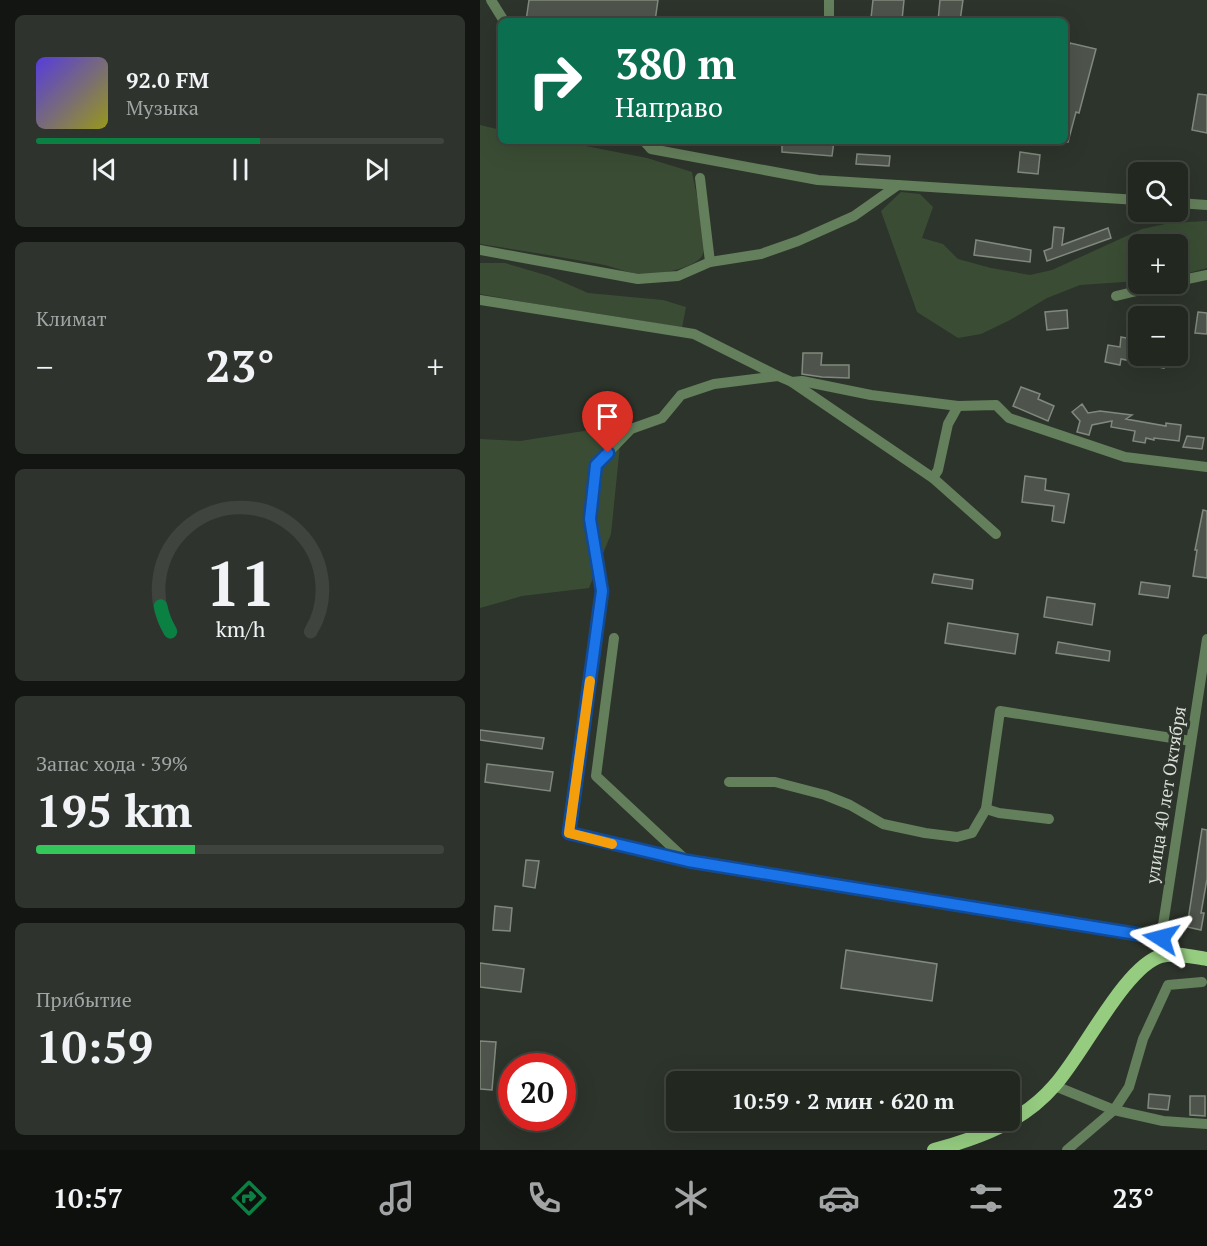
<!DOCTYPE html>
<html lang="ru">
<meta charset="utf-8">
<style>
:root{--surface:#222720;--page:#2e332d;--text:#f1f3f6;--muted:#a2a5a5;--line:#3f443e;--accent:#0b8043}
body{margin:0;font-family:"PT Serif",serif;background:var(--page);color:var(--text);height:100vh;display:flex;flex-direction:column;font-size:22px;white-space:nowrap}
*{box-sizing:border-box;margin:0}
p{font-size:20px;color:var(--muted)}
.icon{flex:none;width:33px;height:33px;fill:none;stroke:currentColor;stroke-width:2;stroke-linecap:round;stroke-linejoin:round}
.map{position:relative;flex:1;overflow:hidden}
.panel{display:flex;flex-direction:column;gap:15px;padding:15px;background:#131512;width:480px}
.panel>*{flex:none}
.hud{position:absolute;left:18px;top:18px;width:570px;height:126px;border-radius:9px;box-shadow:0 6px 24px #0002,0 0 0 2px var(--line);background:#0b6e4f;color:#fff;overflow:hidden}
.controls{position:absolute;left:648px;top:162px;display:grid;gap:12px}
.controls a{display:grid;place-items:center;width:60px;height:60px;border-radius:9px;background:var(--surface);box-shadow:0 6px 24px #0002,0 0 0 2px var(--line);font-size:30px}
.speed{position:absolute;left:18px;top:1053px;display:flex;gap:12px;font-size:30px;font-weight:700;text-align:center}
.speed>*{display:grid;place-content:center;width:78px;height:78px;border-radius:50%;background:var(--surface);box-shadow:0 6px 24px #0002,0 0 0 2px var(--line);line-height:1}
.speed .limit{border:9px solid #d22;background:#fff;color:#111}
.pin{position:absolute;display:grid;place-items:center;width:51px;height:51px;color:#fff;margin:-62px -26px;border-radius:50% 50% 50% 0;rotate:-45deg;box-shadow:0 0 6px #0007}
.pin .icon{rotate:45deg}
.me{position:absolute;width:66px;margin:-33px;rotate:279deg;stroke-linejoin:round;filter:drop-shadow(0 0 4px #0008)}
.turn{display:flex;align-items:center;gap:21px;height:126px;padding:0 18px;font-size:27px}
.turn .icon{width:78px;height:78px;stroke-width:2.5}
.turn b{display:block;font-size:42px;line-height:51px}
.big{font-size:45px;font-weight:800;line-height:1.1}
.panel .tile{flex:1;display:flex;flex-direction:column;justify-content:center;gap:9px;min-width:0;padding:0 21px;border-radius:9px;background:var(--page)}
.panel .dial{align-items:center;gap:0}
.dial svg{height:156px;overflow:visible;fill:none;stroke:var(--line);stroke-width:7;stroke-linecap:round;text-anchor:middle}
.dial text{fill:var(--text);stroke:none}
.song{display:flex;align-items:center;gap:18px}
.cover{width:72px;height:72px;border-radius:9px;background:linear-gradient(135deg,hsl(250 70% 55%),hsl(60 70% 35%))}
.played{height:6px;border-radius:3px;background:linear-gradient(90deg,var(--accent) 55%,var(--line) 55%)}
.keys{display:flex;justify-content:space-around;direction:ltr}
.heat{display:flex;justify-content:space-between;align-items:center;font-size:33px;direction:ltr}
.charge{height:9px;border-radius:4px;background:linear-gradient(90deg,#34c759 39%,var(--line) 0)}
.trip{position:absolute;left:186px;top:1071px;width:354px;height:60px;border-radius:9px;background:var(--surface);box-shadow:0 6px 24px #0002,0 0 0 2px var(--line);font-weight:800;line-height:60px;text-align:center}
.dock{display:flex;height:96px;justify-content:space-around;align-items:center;background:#0e100d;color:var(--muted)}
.dock .icon{width:42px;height:42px}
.dock .selected{color:var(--accent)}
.dock b{font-size:27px;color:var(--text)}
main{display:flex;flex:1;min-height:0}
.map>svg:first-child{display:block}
.green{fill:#3a4d34}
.building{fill:#4e544b;stroke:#81897e;stroke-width:1.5}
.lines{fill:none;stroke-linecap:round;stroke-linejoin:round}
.minor{stroke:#647f5b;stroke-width:10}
.major{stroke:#95cc80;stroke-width:14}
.route-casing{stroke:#114b97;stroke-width:15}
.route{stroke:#1a73e8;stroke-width:10}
.slow{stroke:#f59e0b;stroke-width:10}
.labels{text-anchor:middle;stroke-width:6;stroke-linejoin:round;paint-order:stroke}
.street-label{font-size:18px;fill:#dadfd9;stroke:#2d342b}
</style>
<main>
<section class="panel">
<div class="tile">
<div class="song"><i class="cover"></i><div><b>92.0 FM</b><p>Музыка</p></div></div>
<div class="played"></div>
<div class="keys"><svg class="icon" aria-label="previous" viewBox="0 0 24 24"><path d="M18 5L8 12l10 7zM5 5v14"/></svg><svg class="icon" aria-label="pause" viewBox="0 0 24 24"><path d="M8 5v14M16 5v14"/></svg><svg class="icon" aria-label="next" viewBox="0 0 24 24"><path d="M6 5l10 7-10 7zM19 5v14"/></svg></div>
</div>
<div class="tile"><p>Климат</p>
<div class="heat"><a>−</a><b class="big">23°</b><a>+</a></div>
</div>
<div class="tile dial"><svg viewBox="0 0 100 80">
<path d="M14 69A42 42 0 1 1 86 69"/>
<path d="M14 69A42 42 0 0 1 9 56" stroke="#0b8043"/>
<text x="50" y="56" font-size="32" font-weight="700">11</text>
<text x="50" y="72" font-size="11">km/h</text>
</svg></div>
<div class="tile"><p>Запас хода · 39%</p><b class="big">195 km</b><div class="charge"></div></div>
<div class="tile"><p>Прибытие</p><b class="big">10:59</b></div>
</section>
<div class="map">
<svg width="727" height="1150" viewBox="0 0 727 1150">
<rect width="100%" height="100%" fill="#2d342b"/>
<g class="green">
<path d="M0,125L21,130V141H80L167,158L212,172C215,189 228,241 223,254C217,269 173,276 159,274C144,272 129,265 114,263C76,256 38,250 0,244Z"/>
<polygon points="421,192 440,194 453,207 442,238 463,244 478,259 511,268 550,275 572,270 662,229 690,223 727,221 727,268 698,276 698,244 658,244 658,281 600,285 567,298 530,320 501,334 478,338 437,312 401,211"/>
<path d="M0,263H25L69,276L108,293L183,300L206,307L202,328C135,315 67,307 0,294Z"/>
<polygon points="142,425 131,534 109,588 42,596 0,608 0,439 40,441"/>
</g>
<g class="building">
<polygon points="49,0 178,0 175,21 46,21"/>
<polygon points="393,0 424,0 422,20 391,18"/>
<polygon points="460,0 483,0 480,21 458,21"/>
<polygon points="590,43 616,49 599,113 596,112 588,142 585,142 585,91 589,77 585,76 585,62"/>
<polygon points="718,94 727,95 727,133 712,130"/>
<polygon points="302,141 354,141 352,156 302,152"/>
<polygon points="540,152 560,155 558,174 538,172"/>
<polygon points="377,154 410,156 409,166 376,164"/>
<polygon points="574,227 584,228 582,245 628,228 631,238 567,261 564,251 572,248"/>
<polygon points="496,240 551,250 550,262 494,255"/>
<polygon points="587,310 588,328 567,330 565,312"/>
<polygon points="718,312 727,313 727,334 715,333"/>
<polygon points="641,337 658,340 655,356 686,356 684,368 641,359 640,365 625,362 628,345 640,347"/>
<polygon points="323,353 342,353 341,365 369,365 369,378 342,377 322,374"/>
<polygon points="541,387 560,394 558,399 574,406 568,421 533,406"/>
<polygon points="602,404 608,413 620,411 652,415 646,419 686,426 686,423 701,425 699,441 674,438 674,440 666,438 665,443 653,441 655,431 631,427 632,421 612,425 609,435 597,432 600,421 592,412"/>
<polygon points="707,436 724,438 722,449 703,447"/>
<polygon points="545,476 566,479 565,490 589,494 584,523 572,521 574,506 542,502"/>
<polygon points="723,510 727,511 727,578 713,576 717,550 715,550"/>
<polygon points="454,574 493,580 492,589 452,583"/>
<polygon points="661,582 690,586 688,598 659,594"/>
<polygon points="567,597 615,604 612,625 564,617"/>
<polygon points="468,623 538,634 535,654 465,643"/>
<polygon points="578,642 630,651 629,661 576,653"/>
<polygon points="0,730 64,738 62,749 0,740"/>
<polygon points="7,764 73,772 70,791 5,782"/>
<polygon points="722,829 727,830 727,879 721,913 724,913 721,930 707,927"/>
<polygon points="46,860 59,861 55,888 43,886"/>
<polygon points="15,906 32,908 30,931 13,930"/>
<polygon points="366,950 457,964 452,1001 361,988"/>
<polygon points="0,963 44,969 41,992 0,987"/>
<polygon points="0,1041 16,1042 12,1090 0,1089"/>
<polygon points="669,1094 690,1096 688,1110 668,1108"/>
<polygon points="710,1096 725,1096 725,1116 710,1115"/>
</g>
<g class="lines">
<g class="minor">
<polyline points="11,0 24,21"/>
<polyline points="349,0 349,21"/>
<polyline points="164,141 171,149 338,180 658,200"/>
<polyline points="698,203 727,205"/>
<polyline points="0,250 158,279 198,276 230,262 220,178"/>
<polyline points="230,262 281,254 318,241 374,216 418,185"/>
<polyline points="698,281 727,275"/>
<polyline points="636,296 686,284"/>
<polyline points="0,300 214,334 298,376"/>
<polyline points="312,382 453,478 516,534"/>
<polyline points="453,478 458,470 468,424 478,406"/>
<polyline points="134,638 116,776 208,862 681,938"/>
<polyline points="249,782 295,782 345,795 370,805 403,824 445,833 477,837 492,833 506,809 520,711 711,741"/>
<polyline points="506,809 519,813 569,819"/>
<polyline points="208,862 89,833 122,591 110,519 116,465 151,429 182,418 201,395 234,384 298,376 312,382 322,381 391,395 478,406 516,405 529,418 645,457 727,467"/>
<polyline points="688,955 681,938 727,639"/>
<polyline points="575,1086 634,1110 683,1121 727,1124"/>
<polyline points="587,1150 634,1110 649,1087 663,1039 688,985 722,982"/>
</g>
<path class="major" d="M454,1150C499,1138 543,1122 574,1086C602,1056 645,966 681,956C695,952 713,957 727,959"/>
</g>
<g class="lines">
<defs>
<polyline id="route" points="128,453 116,465 110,519 122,591 89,833 208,861 681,938"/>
</defs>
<use href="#route" class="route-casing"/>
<use href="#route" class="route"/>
<polyline class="slow" points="110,681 89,833 132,844"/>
</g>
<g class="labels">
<g class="street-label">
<text transform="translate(686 795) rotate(-81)" y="6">улица 40 лет Октября</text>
</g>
</g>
</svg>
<div class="controls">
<a><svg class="icon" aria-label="search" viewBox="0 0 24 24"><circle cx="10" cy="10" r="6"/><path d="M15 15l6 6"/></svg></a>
<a>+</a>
<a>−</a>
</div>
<div class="speed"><div class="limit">20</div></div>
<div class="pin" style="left:128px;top:453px;background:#d93025"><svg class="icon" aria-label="arrive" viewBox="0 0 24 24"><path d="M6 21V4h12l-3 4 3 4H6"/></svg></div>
<svg class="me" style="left:681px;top:938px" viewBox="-20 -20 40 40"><path d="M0-17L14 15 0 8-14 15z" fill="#1a73e8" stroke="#fff" stroke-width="4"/></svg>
<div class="trip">10:59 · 2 мин · 620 m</div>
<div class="hud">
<div class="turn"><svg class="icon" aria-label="right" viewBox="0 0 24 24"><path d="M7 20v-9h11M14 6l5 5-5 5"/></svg><div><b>380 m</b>Направо</div></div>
</div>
</div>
</main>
<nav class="dock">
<b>10:57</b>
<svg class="icon selected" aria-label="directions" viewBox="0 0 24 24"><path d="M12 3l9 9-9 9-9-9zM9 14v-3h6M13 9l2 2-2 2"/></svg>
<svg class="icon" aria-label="music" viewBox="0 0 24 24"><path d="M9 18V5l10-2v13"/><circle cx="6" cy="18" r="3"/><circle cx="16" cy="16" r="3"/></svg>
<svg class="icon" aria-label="phone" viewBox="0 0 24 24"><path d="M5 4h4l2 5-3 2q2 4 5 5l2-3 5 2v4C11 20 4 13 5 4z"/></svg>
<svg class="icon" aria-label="climate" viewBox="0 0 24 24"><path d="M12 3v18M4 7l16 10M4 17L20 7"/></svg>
<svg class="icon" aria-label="car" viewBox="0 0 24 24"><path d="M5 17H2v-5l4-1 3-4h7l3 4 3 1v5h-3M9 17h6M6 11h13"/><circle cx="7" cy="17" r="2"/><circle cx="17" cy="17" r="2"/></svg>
<svg class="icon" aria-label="filters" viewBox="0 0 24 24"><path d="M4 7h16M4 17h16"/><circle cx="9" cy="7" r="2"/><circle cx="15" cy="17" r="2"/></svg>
<b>23°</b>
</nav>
